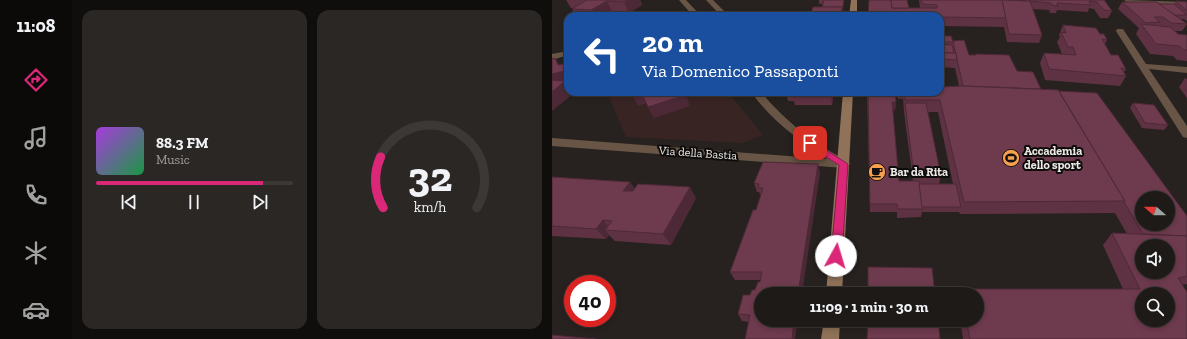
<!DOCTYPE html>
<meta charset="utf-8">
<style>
:root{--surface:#1d1a17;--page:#2a2724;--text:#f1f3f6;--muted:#a0a1a1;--line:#3b3836;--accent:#db2777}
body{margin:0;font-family:"Zilla Slab",serif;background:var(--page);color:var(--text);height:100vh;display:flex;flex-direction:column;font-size:15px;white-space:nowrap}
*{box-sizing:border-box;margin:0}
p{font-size:13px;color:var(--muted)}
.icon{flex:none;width:22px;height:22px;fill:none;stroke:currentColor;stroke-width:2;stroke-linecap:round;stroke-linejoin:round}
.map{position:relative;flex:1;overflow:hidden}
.details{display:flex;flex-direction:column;gap:10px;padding:10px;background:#100e0d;width:480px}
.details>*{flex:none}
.banner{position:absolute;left:12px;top:12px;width:380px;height:84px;border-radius:12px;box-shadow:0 2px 6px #0003,0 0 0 1px var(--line);background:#1a4fa0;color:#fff;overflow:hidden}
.needle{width:26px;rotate:290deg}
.tools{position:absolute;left:583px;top:191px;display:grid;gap:8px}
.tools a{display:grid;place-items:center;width:40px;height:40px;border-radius:50%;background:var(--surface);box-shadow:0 2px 6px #0003,0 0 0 1px var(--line);font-size:20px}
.speed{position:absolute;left:12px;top:275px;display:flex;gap:8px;font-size:20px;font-weight:700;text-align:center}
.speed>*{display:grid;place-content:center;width:52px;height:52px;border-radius:50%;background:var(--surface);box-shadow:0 2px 6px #0003,0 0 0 1px var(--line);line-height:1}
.speed .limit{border:6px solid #d22;background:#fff;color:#111}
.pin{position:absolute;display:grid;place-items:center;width:34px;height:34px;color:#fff;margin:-17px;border-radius:8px;box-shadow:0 2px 6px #0006}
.me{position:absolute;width:44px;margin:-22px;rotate:6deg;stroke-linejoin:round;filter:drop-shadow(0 0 3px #0008)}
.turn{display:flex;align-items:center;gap:14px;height:84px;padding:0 12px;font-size:18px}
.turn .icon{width:52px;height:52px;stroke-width:2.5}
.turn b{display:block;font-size:28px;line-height:34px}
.details .tile{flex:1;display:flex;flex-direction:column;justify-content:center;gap:6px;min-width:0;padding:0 14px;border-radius:12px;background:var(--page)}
.details .dial{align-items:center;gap:0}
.dial svg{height:104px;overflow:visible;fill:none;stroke:var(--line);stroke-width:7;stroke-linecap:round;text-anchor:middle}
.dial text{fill:var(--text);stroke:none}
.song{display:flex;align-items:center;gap:12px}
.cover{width:48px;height:48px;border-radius:6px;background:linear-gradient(135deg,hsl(280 70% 55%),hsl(140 70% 35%))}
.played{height:4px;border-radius:2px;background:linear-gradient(90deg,var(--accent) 85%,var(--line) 85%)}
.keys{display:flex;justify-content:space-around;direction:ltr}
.details .tiles{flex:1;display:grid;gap:10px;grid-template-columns:repeat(2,1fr)}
.trip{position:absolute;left:202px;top:287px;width:230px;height:40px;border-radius:20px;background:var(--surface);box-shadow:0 2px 6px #0003,0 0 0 1px var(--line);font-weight:800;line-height:40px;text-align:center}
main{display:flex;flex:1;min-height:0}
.menu{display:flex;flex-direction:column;width:72px;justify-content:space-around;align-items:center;background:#0c0a09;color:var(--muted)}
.menu .icon{width:28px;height:28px}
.menu .on{color:var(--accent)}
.menu b{font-size:18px;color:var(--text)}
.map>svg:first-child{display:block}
.education{fill:#382423}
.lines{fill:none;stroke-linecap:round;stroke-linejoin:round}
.street{fill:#685545;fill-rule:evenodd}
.secondary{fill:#8f7258;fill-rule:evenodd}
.wall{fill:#5f3243;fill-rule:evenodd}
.shaded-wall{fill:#4d2937}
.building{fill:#6e3a4e;stroke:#4d2937;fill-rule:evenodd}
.route{fill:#db2777;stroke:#8e194d}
.labels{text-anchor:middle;stroke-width:4;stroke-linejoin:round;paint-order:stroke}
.poi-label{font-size:12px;font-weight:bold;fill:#edeae8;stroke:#0e0c0a;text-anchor:start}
.street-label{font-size:12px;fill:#edeae8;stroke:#0e0c0a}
</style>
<main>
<nav class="menu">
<b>11:08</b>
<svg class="icon on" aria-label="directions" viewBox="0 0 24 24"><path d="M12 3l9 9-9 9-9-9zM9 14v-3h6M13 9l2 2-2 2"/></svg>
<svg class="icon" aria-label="music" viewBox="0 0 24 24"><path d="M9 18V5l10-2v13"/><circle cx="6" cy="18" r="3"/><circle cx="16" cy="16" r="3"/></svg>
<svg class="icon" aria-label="phone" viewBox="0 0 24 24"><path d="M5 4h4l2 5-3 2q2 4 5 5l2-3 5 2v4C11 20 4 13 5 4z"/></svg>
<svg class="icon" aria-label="climate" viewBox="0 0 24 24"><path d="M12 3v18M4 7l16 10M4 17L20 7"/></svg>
<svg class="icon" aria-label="car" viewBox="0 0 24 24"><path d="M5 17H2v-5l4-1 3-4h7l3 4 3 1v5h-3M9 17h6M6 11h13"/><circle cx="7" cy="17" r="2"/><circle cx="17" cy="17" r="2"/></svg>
</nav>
<section class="details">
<div class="tiles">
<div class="tile">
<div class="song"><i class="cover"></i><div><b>88.3 FM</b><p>Music</p></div></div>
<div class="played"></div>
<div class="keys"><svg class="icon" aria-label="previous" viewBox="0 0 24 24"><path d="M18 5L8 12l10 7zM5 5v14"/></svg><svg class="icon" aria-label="pause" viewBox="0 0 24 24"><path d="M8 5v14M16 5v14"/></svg><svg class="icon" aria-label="next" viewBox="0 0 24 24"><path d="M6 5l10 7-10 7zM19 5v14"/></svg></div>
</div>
<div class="tile dial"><svg viewBox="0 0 100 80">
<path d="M14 69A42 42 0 1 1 86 69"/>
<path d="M14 69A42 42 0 0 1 12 30" stroke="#db2777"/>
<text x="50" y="56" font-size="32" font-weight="700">32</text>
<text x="50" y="72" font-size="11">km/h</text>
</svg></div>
</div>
</section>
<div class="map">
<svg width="635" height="339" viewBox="0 0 635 339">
<rect width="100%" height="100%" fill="#27221f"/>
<polygon class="education" points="55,92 176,92 211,135 191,143 74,137"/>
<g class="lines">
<g class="street">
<polygon points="127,0 134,0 149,16 141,16"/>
<polygon points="154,0 161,0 177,16 169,16"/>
<polygon points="572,0 635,2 635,6 575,2"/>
<polygon points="565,29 571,29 594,64 635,67 635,73 597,69 635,126 635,138 631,137 564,31"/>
<polygon points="16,51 16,55 0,60 0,54"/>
<path d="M199,92H209C232,120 264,145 296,161L298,164L296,167L292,168L0,146V138L275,159C246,140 219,120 199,92Z"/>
</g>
<g class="secondary">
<polygon points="299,0 305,0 305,16 297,16"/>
<polygon points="291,92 301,92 290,294 274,294"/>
<polygon points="272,320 288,320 287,339 269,339"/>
</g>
</g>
<g class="wall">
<polygon points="14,0 88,0 90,5 77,13 60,12 54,16 24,16 20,9 20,8 19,8"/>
<polygon points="267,0 292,0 270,7 271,4 267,4"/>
<polygon points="367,0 552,0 560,11 556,18 548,18 542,9 537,8 536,12 505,10 504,13 498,13 497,10 480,9 490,35 487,43 455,42 452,27 388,26 388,16 357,8 368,8"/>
<polygon points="624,1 635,2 635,21 632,19 629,19 635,24 630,31 622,31 626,34 635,35 635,61 625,60 621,56 598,54 584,34 587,28 566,9 570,2 622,4"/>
<polygon points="511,25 548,34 555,40 553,44 559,55 574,69 572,72 574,76 568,86 493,80 488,63 492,53 510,54 505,42 508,37 507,35"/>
<path d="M388,36L401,42L417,55H424V54L465,71L489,89L507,91L635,216V284L630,285L635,339H411L408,320H425V294H406L408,289H571L551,245L560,233L575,234L563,213L408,214L407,212H370L369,217L345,218V212H318L315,92H388L407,86L403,68L388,67ZM343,94H345L346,99H351L352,112L361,181H347L341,111L343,110L344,102ZM376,112H386L401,184H387L389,176Z"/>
<polygon points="633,78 635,79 635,98 627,87"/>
<polygon points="282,92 280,105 243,105 242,101 236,101 234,93"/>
<polygon points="581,103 616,125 612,130 590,128 578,108"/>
<polygon points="268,173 197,322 190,321 186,314 198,295 203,290 208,282 208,280 183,280 178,272 204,210 209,196 207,192 205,192 202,183"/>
<polygon points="0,177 83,189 144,198 119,245 63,241 57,235 54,239 0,236"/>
</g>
<g class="shaded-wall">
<polygon points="70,0 88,0 90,5 77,13 72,2"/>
<polygon points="292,0 291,16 289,16"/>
<polygon points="55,1 60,12 54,16 43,16 39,10"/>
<polygon points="3,58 10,69 12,64 16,70 16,84 15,84 16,85 16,92 21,92 22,93 0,111 0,74 6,65"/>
<polygon points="89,92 95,103 86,106 80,95"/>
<polygon points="280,92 282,92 280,105 279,97"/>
<polygon points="134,95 138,106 102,118 96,107"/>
<polygon points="340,102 344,102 343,110 340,111"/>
<polygon points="266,164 268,173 250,294 246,294"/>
<polygon points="78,182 86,193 71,191"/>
<polygon points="138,187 144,198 119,245 111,234"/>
<polygon points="51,220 60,230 53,230 57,235 54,239 44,229"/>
<polygon points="242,320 246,320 243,339 240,339"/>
</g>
<g class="building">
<polygon points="35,0 76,0 72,2 55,1 39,10 20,9"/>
<polygon points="272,0 292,0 290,10 290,7 270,7"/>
<polygon points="317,0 339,0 340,8 385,8 385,5 370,4 369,0 450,0 454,18 388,17 388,16 316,16"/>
<polygon points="339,0 355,0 357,8 340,8"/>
<polygon points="450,0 478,1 490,35 457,34"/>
<polygon points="460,0 475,0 475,1"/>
<polygon points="477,0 552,0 560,11 552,10 545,2 537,1 539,5 505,3 506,6 500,5 499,3 478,1"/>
<polygon points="624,1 635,2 635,11"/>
<polygon points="570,2 605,2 635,24 619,23 611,17 602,17 608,22 594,23"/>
<polygon points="607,4 622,4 635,15 623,15"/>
<polygon points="261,7 290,7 289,16 258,16"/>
<polygon points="589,24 618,27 626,34 635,35 635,50 632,50 627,46 604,44"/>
<polygon points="511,25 544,28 548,34 552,34 555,40 550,39 559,55 566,55 574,69 569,68 574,76 497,69 492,53 524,55 521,47 516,47 509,32 514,33"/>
<polygon points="388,36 399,36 401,42 388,42"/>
<polygon points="412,40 417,55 424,55 424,54 457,55 465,71 481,72 489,89 411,86 401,41"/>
<polygon points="388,44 400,45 402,53 388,53"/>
<polygon points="388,53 404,53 405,60 388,59"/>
<polygon points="3,58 6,65 12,64 13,71 0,74 0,59"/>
<polygon points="0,80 13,81 0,92"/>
<polygon points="411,86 506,90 573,201 412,202 388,100 353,100 352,92 388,92 388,87"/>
<path d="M507,91L545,93L635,216V236L591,234L572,202L573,201ZM590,198H616V224H590Z"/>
<polygon points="79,92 132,92 134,95 96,107 89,92 80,95"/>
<polygon points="234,92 280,92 279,97 241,97 242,93 234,93"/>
<polygon points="316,92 343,92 344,102 340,102 347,181 367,181 371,209 346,209 345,204 318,204"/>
<polygon points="353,103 374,103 389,176 362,176"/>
<polygon points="581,103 602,105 616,125 593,123"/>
<polygon points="211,162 266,164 246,294 209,294 209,320 242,320 240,339 193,339 198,315 186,314 191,295 198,295 200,290 203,290 206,282 208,282 210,272 178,272 201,210 204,210 211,188 206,188 207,184 202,183"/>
<polygon points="0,177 78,182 71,191 81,191 86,184 138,187 111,234 53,230 60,221 51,220 44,229 0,226"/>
<polygon points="367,184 404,184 409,207 370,207"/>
<path d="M560,233L635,236V276L626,278L635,292V339H418L414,320H425V294H409L408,289H588ZM590,246H616V272H590ZM590,294H616V320H590Z"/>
<polygon points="316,267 380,268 383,294 316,294"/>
<polygon points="316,320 386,320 388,339 315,339"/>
<polygon points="0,335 44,339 0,339"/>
</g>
<polygon class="route" points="258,140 296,164 290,256 288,259 284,261 280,259 279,256 287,165 255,145 254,143 255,141"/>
<defs>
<symbol id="stadium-disc" viewBox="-11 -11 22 22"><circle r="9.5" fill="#f8a04b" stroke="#0e0c0a"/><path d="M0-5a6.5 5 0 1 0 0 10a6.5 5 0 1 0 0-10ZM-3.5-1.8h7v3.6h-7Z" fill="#111"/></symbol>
<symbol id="cafe-disc" viewBox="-11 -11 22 22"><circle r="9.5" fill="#f8a04b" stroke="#0e0c0a"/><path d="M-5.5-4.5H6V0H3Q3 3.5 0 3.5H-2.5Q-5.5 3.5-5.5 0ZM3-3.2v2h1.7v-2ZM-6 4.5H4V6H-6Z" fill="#111"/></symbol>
</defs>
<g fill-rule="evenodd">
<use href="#stadium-disc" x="449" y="148" width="20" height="20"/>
<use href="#cafe-disc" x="315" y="162" width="20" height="20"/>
</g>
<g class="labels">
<g class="poi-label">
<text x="472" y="155">Accademia<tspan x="472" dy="14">dello sport</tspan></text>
<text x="338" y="176">Bar da Rita</text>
</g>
<g class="street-label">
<text transform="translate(146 153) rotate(4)" y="4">Via della Bastia</text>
</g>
</g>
</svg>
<div class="tools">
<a><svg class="needle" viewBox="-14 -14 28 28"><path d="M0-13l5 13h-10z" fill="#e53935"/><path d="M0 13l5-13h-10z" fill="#a0a1a1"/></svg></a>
<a><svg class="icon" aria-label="sound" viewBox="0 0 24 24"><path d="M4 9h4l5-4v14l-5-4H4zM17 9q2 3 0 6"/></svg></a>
<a><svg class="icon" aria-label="search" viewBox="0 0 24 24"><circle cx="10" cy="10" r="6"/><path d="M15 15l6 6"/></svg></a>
</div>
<div class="speed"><div class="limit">40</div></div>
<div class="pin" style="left:258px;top:143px;background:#d93025"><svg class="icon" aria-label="arrive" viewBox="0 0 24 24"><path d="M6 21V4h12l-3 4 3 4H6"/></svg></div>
<svg class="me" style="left:284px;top:256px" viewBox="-20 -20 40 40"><circle r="19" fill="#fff"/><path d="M0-13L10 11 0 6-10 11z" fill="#db2777"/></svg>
<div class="trip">11:09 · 1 min · 30 m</div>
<div class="banner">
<div class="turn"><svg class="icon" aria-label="left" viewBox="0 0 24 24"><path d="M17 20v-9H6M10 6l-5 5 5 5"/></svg><div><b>20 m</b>Via Domenico Passaponti</div></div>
</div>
</div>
</main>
